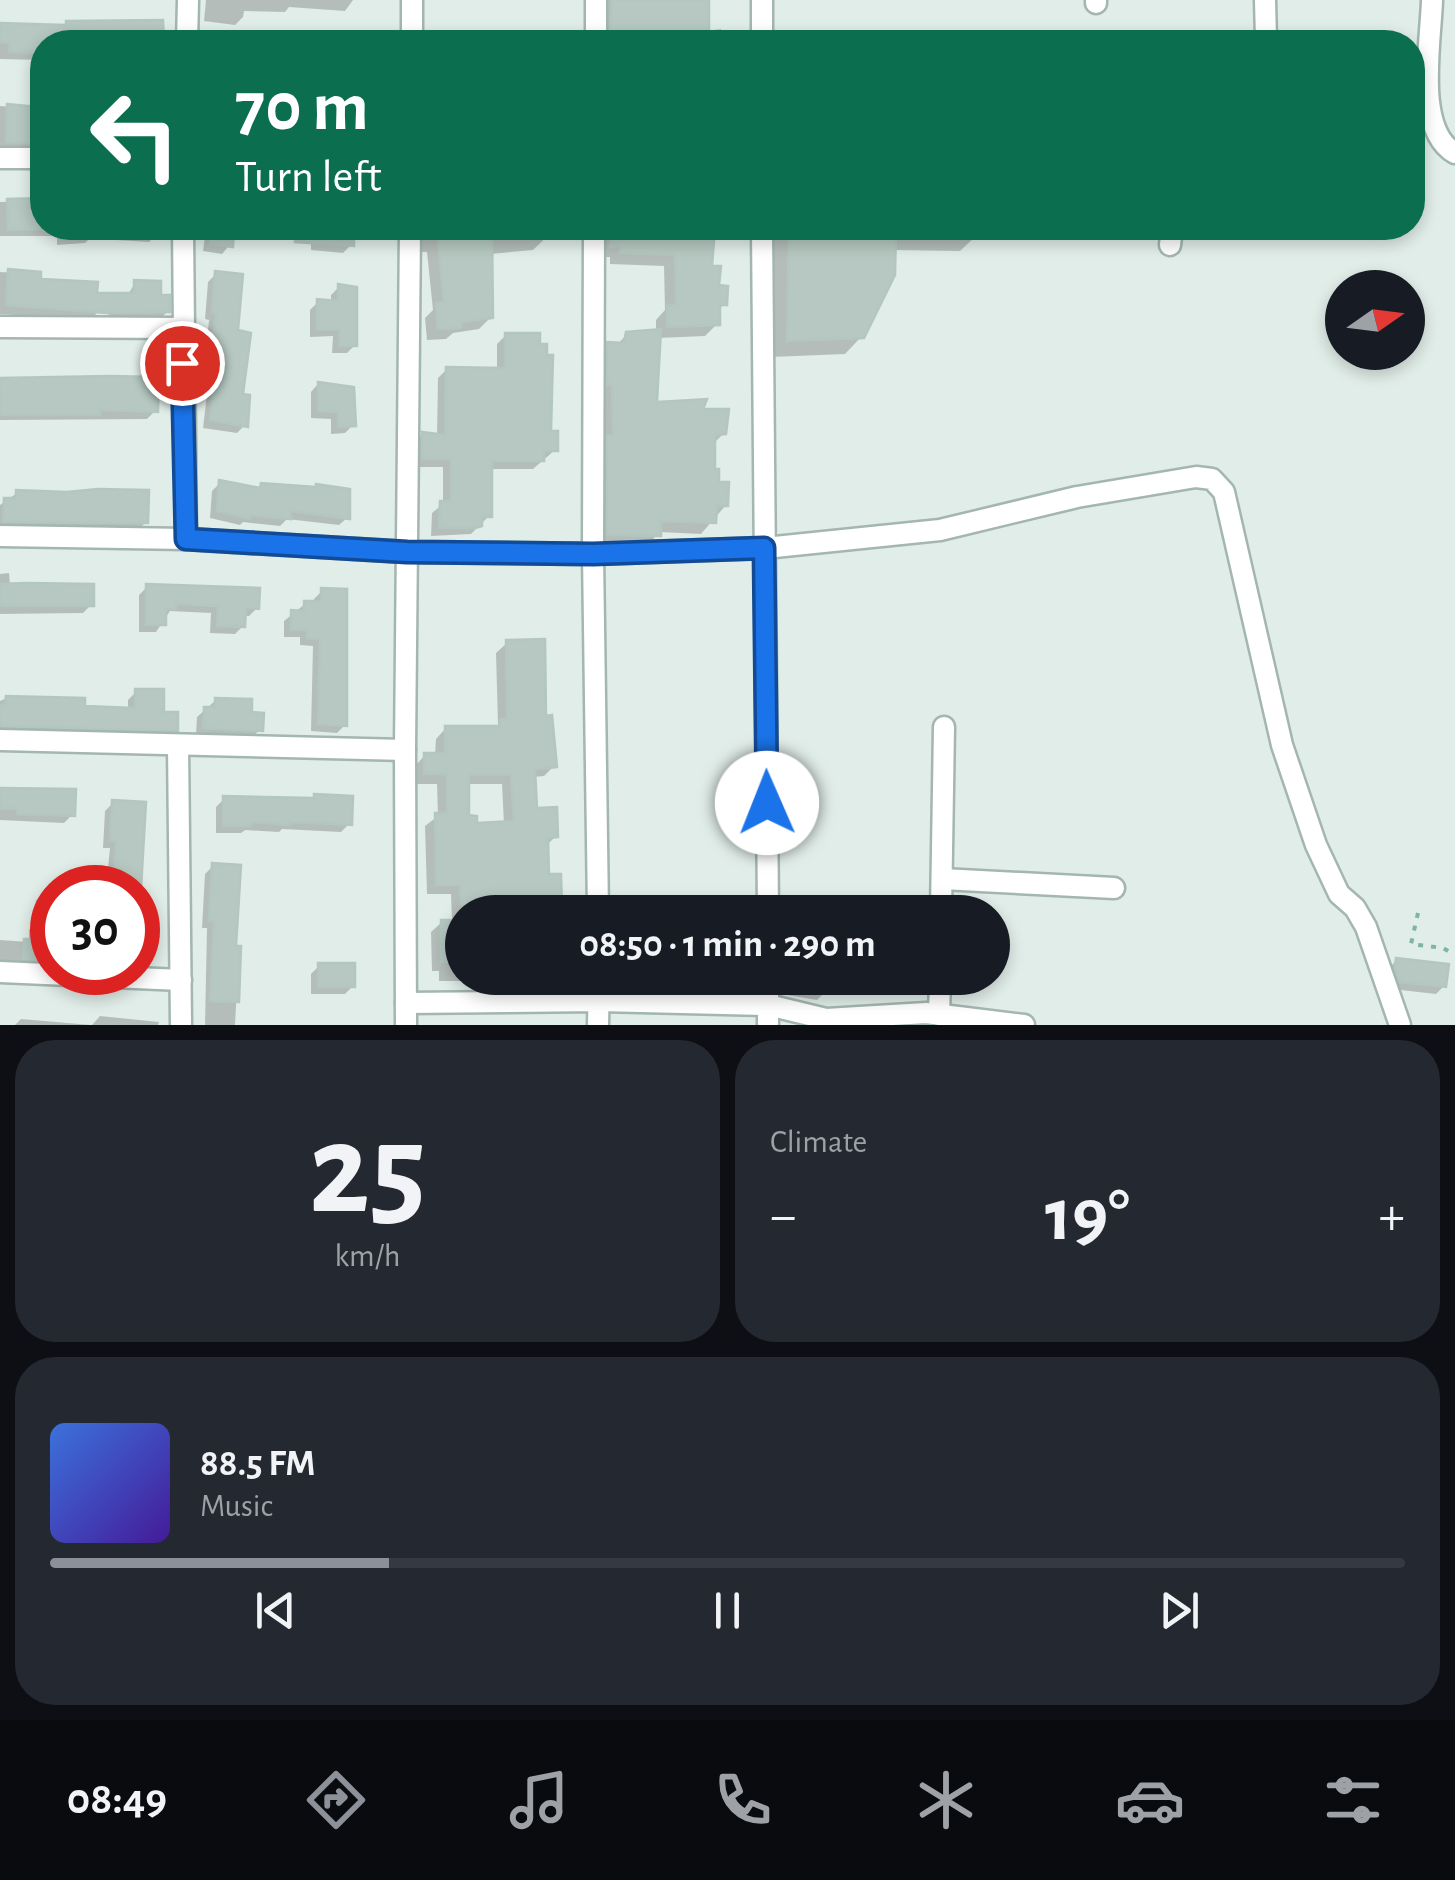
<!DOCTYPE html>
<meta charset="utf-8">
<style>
:root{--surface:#171b24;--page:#242831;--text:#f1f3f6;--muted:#9ea1a6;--line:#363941;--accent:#8c9099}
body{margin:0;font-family:"Alegreya Sans",sans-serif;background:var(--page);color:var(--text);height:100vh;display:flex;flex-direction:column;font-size:38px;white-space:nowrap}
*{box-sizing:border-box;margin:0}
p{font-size:32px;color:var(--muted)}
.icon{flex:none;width:55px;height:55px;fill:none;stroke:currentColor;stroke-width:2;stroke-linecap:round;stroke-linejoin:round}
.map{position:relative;height:1025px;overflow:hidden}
.side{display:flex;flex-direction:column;gap:15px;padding:15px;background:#0d0f14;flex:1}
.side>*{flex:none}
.hud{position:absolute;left:30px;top:30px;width:1395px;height:210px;border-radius:40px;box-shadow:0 5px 15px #0003;background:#0b6e4f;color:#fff;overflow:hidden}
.needle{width:65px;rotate:76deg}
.controls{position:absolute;left:1325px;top:270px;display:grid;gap:20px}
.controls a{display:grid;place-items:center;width:100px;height:100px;border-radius:50%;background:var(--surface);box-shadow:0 5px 15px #0003;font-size:50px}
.speed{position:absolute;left:30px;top:865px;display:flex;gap:20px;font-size:50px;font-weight:700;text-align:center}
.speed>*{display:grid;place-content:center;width:130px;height:130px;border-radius:50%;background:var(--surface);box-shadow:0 5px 15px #0003;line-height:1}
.speed .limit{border:15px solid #d22;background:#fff;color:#111}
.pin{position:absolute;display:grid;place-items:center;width:85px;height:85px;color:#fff;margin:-42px;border:5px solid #fff;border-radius:50%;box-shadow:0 2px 10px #0007}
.me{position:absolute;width:110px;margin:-55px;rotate:359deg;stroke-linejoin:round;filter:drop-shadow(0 0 8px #0008)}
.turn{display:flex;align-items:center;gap:35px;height:210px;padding:0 40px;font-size:45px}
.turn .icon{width:130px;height:130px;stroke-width:2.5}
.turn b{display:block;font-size:70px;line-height:85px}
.big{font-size:75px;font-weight:700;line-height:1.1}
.side .card{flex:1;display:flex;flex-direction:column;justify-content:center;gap:15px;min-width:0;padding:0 35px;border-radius:40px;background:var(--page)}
.side .dial{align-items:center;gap:0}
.dial b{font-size:130px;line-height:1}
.song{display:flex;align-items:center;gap:30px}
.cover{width:120px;height:120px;border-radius:15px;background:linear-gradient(135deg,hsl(220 70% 55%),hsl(260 70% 35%))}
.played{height:10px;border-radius:5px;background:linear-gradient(90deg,var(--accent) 25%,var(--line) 25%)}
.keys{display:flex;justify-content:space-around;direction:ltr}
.heat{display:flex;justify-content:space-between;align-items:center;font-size:55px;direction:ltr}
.side .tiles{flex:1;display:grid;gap:15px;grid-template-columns:1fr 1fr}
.card:last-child{grid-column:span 2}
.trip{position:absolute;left:445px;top:895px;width:565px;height:100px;border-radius:50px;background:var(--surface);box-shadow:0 5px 15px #0003;font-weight:700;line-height:100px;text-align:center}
.tabs{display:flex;height:160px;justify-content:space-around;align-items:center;background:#090b0e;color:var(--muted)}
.tabs .icon{width:70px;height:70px}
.tabs .selected{color:var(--accent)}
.tabs b{font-size:45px;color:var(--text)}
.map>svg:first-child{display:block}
.shadow{fill:#0003;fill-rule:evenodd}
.building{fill:#b6c8c1;stroke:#b3c7bf;stroke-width:2.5;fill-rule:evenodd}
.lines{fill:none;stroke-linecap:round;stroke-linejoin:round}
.street-casing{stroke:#a3b6b0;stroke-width:25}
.path{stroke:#7fb4a4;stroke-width:4;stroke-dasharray:5 8;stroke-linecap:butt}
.street{stroke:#fff;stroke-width:20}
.route-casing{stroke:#114b97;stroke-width:25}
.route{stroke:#1a73e8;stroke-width:18}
</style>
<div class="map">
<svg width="1455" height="1025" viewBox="0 0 1455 1025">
<rect width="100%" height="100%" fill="#e1ede8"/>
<g class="shadow">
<polygon points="206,0 353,0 345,11 289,7 285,12 244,11 243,17 235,25 204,21"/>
<polygon points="593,0 707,0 707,31 721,29 722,42 600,42"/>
<polygon points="161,22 161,42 42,42 42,60 0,59 0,26 63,27 67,24"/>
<polygon points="0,106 36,109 36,116 42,116 42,149 0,149"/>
<polygon points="42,201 42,228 93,228 93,235 85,243 57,245 57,236 0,236 0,202"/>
<polygon points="117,228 157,228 157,234 149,242 116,240"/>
<polygon points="206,228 239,228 239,234 222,254 203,251"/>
<polygon points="316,228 351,228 351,245 343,253 311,250 311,232"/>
<polygon points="422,228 556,228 533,250 490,254 491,317 479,329 453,333 446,339 427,340 425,318 433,310 427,252 421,252"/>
<polygon points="608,228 722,228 712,239 709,269 724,304 718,311 717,324 705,336 658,338 654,405 699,412 724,433 713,444 713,471 726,505 701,534 659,532 647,547 596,546 597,356 608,344 617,345 627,334 656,332 656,320 665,310 664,266 610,264 610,257 600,257 601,239 608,233"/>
<polygon points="773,228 977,228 977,235 960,251 893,250 862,336 845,354 771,357"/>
<polygon points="0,272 38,274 38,281 98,312 90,320 0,314"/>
<polygon points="216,274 236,332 245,425 237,433 203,428 210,369 204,368 209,320 205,319 208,282"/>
<polygon points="135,283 159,297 168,311 160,319 108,319 110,304 127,296"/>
<polygon points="339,287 355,345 347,353 332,353 333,336 310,337 310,310 318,302 331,303 331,295"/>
<polygon points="506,335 555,450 533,469 490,469 489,516 471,534 431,536 432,513 443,504 443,467 414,467 414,443 423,434 437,436 438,378 447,369 497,370 497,344"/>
<polygon points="0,380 156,380 155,411 147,419 0,420"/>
<polygon points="318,384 353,425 345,433 331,434 331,419 311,418 311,392"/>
<polygon points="220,483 257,490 262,485 347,518 339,525 287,519 280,526 243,522 240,525 210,518 212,491"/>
<polygon points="17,493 146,522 138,530 0,531 0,505"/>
<polygon points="9,573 10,585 91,605 83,613 0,614 0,574"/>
<polygon points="147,587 257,608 249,616 243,616 243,626 235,634 210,633 211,613 170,611 156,632 139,632 139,595"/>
<polygon points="322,591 345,725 337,733 311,731 313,646 300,645 300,637 284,637 284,621 305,604 314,604 314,599"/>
<path d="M507,643L543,718L554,766L544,776L533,777L535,811L556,836L546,846L547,876L559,905L552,912H462V978H479L475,981H439V971H432L431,932L442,922H452L451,894H427L425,826L438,816L437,784H415V766L425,755H435L436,739L446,728L494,729L498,725L496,653ZM466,784H502L504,824L474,825L467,817Z"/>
<polygon points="136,692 176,730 168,738 0,733 0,701 7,698 128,711 128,700"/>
<polygon points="216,700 250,715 261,729 252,737 196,735 197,717"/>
<polygon points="0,792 72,815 64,823 0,820"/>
<polygon points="315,796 349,824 341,832 282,829 279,832 245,830 241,833 216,833 216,807 224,799 311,801"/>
<polygon points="113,803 143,805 138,895 138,888 106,888 110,848 103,848 105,811"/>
<polygon points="213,866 234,948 239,948 235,1025 205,1025 207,928 202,928 205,874"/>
<polygon points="37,922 52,922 52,968 0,965 0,940 29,942 29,930"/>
<polygon points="1397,960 1444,986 1436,994 1392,989 1389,968"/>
<polygon points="319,966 353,986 345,994 311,994 311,974"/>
<polygon points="778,978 827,978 825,992 817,1000 776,993"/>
<polygon points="100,1016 159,1022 158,1025 92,1025"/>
<polygon points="21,1019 91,1025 15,1025"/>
</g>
<g class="building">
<polygon points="612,0 709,0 709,42 610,42"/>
<polygon points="163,20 164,42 42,42 42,53 9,52 10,43 0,42 0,23 66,25 66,21"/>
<polygon points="7,104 38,107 40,143 6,142"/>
<polygon points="42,198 42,229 8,230 7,199"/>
<polygon points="212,228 234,228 233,247 210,244"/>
<polygon points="295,228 354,228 354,246 295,242"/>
<polygon points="437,228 492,228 493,318 462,322 461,328 438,329 436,303 444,302"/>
<polygon points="612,228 715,228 712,266 721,266 719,285 728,286 727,305 720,305 720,325 667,327 667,305 676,305 675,255 620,253 621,246 610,247"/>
<polygon points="789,228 896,228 895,275 864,338 787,341"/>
<polygon points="8,269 41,272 41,279 98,282 97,293 134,293 134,280 161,281 161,295 170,295 170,312 107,313 6,305"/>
<polygon points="215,271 243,274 238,330 251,333 243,394 250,395 248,427 210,420 217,362 211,360 216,313 212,312"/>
<polygon points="338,284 357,287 357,346 339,346 340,329 317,330 317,299 338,301"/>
<polygon points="661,329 657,402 707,399 703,409 729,409 726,434 715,435 715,469 719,469 719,482 729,482 728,506 717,506 716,523 661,521 661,536 607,535 607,435 613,436 612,384 607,385 607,342 624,343 626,332"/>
<polygon points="505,333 540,333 540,344 547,344 547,355 553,355 551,431 558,431 558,451 544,451 544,461 492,461 492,517 482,517 482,526 475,528 439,528 440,501 451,501 451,459 422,459 422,432 445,435 446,367 505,368"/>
<polygon points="109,376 159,377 158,412 100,410 100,415 1,415 0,378"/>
<polygon points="318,382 354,387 356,426 338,427 338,412 318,411"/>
<polygon points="219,480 260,488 261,483 316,487 316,484 350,489 350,519 291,511 291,519 250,515 250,519 217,511"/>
<polygon points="98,489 149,490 148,523 3,522 4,498 16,498 16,490 67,492"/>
<polygon points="26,583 94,584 94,606 0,606 0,584"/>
<polygon points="146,584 260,588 259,609 246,608 245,627 217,626 218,606 176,604 176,609 166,609 166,625 146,625"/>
<polygon points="321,588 347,589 347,726 318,724 320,639 307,638 307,630 291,630 291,610 304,611 304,601 321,601"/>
<path d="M545,639L546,716L552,715L557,767L535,769L537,808L557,807L558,837L548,838L549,874H561L562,906L461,905L460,885H436L435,813H447V774H424V753H445V726H500V719H507L506,640ZM469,775H511L514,821L477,823V816L469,815Z"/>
<polygon points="135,689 164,689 164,712 178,712 178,731 0,726 0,705 5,705 6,696 85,698 85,706 135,708"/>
<polygon points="215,698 252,699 252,712 264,713 263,731 203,728 204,707 215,707"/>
<polygon points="0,788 76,789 75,816 17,814 17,808 0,809"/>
<polygon points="314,794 353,796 352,825 290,822 290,825 251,822 251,826 223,826 223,796 314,798"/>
<polygon points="112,800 146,802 141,888 113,888 116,841 110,840"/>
<polygon points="212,863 241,865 236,946 241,946 239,1002 210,1001 214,921 209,921"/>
<polygon points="37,901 52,902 52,961 23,959 24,939 36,939"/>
<polygon points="441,920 462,920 462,961 441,962"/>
<polygon points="1396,958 1449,964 1446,987 1400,982 1395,968"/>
<rect x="318" y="963" width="37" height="24"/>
</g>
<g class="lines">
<defs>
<g id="street">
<polyline points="596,0 596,42"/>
<polyline points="1265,0 1266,39"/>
<path d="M1432,0C1431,41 1414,130 1455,153"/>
<polyline points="1096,3 1096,0"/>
<polyline points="187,42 188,0"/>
<polyline points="412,42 412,0"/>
<polyline points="762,42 762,0"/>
<polyline points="0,158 42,158"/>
<polyline points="183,228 186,539"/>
<polyline points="594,228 593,554 598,912"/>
<polyline points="762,228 768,912"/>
<polyline points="1170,245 1172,228"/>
<polyline points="0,327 182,328"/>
<polyline points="0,536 186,539 407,552 593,554 765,548 940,530 1077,497 1196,477 1212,479 1224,492 1282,745 1316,845 1339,894 1355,908 1366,927 1400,1025"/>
<polyline points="0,740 405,750"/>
<polyline points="178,745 181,1025"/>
<polyline points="942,879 1114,888"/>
<polyline points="941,912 944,727"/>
<polyline points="0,972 181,980"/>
<polyline points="406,1003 599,1001 768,1005 826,1019 926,1013 1024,1025"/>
<polyline points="939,1015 940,978"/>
<polyline points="406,1025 405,750 410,228"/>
<polyline points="598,1025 599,978"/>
<polyline points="768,1025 768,978"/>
</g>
</defs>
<use href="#street" class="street-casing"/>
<polyline class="path" points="1418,913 1411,944 1443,948 1455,955"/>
<use href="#street" class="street"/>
</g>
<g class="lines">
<defs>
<polyline id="route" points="182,363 186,539 407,552 593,554 764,548 767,803"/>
</defs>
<use href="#route" class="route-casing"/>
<use href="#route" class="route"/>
</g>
</svg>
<div class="controls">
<a><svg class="needle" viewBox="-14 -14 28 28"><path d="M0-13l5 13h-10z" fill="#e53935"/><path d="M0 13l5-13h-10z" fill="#9ea1a6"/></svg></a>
</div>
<div class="speed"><div class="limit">30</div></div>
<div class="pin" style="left:182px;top:363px;background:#d93025"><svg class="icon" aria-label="arrive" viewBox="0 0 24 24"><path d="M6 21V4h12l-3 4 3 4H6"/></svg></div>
<svg class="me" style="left:767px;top:803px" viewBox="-20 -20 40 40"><circle r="19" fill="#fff"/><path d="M0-13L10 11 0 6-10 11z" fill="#1a73e8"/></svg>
<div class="trip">08:50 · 1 min · 290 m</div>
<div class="hud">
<div class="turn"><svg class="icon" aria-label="left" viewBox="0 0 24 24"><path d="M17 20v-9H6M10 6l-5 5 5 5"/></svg><div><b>70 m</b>Turn left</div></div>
</div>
</div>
<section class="side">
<div class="tiles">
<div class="card dial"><b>25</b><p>km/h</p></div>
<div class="card"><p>Climate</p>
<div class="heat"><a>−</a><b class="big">19°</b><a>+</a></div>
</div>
<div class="card">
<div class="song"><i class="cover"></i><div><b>88.5 FM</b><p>Music</p></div></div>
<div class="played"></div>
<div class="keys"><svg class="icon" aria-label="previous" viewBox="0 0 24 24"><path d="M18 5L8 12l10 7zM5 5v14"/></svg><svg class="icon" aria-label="pause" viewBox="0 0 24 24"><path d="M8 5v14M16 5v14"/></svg><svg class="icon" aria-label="next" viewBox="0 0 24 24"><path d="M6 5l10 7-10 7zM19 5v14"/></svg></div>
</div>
</div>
</section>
<nav class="tabs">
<b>08:49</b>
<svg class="icon selected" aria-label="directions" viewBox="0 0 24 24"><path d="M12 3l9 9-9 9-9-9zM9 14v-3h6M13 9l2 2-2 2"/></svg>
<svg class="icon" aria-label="music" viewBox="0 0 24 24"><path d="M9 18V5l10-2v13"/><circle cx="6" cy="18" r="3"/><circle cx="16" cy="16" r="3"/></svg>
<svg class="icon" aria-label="phone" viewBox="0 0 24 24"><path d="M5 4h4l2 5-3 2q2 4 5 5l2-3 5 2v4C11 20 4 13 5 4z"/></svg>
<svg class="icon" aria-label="climate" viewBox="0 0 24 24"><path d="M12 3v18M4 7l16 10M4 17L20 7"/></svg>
<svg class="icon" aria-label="car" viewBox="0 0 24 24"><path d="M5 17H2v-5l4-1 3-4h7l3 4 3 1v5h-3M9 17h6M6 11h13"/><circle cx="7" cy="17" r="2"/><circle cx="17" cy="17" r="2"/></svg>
<svg class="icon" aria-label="filters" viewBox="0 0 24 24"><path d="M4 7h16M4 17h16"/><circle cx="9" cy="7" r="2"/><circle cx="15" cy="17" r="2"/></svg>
</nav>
